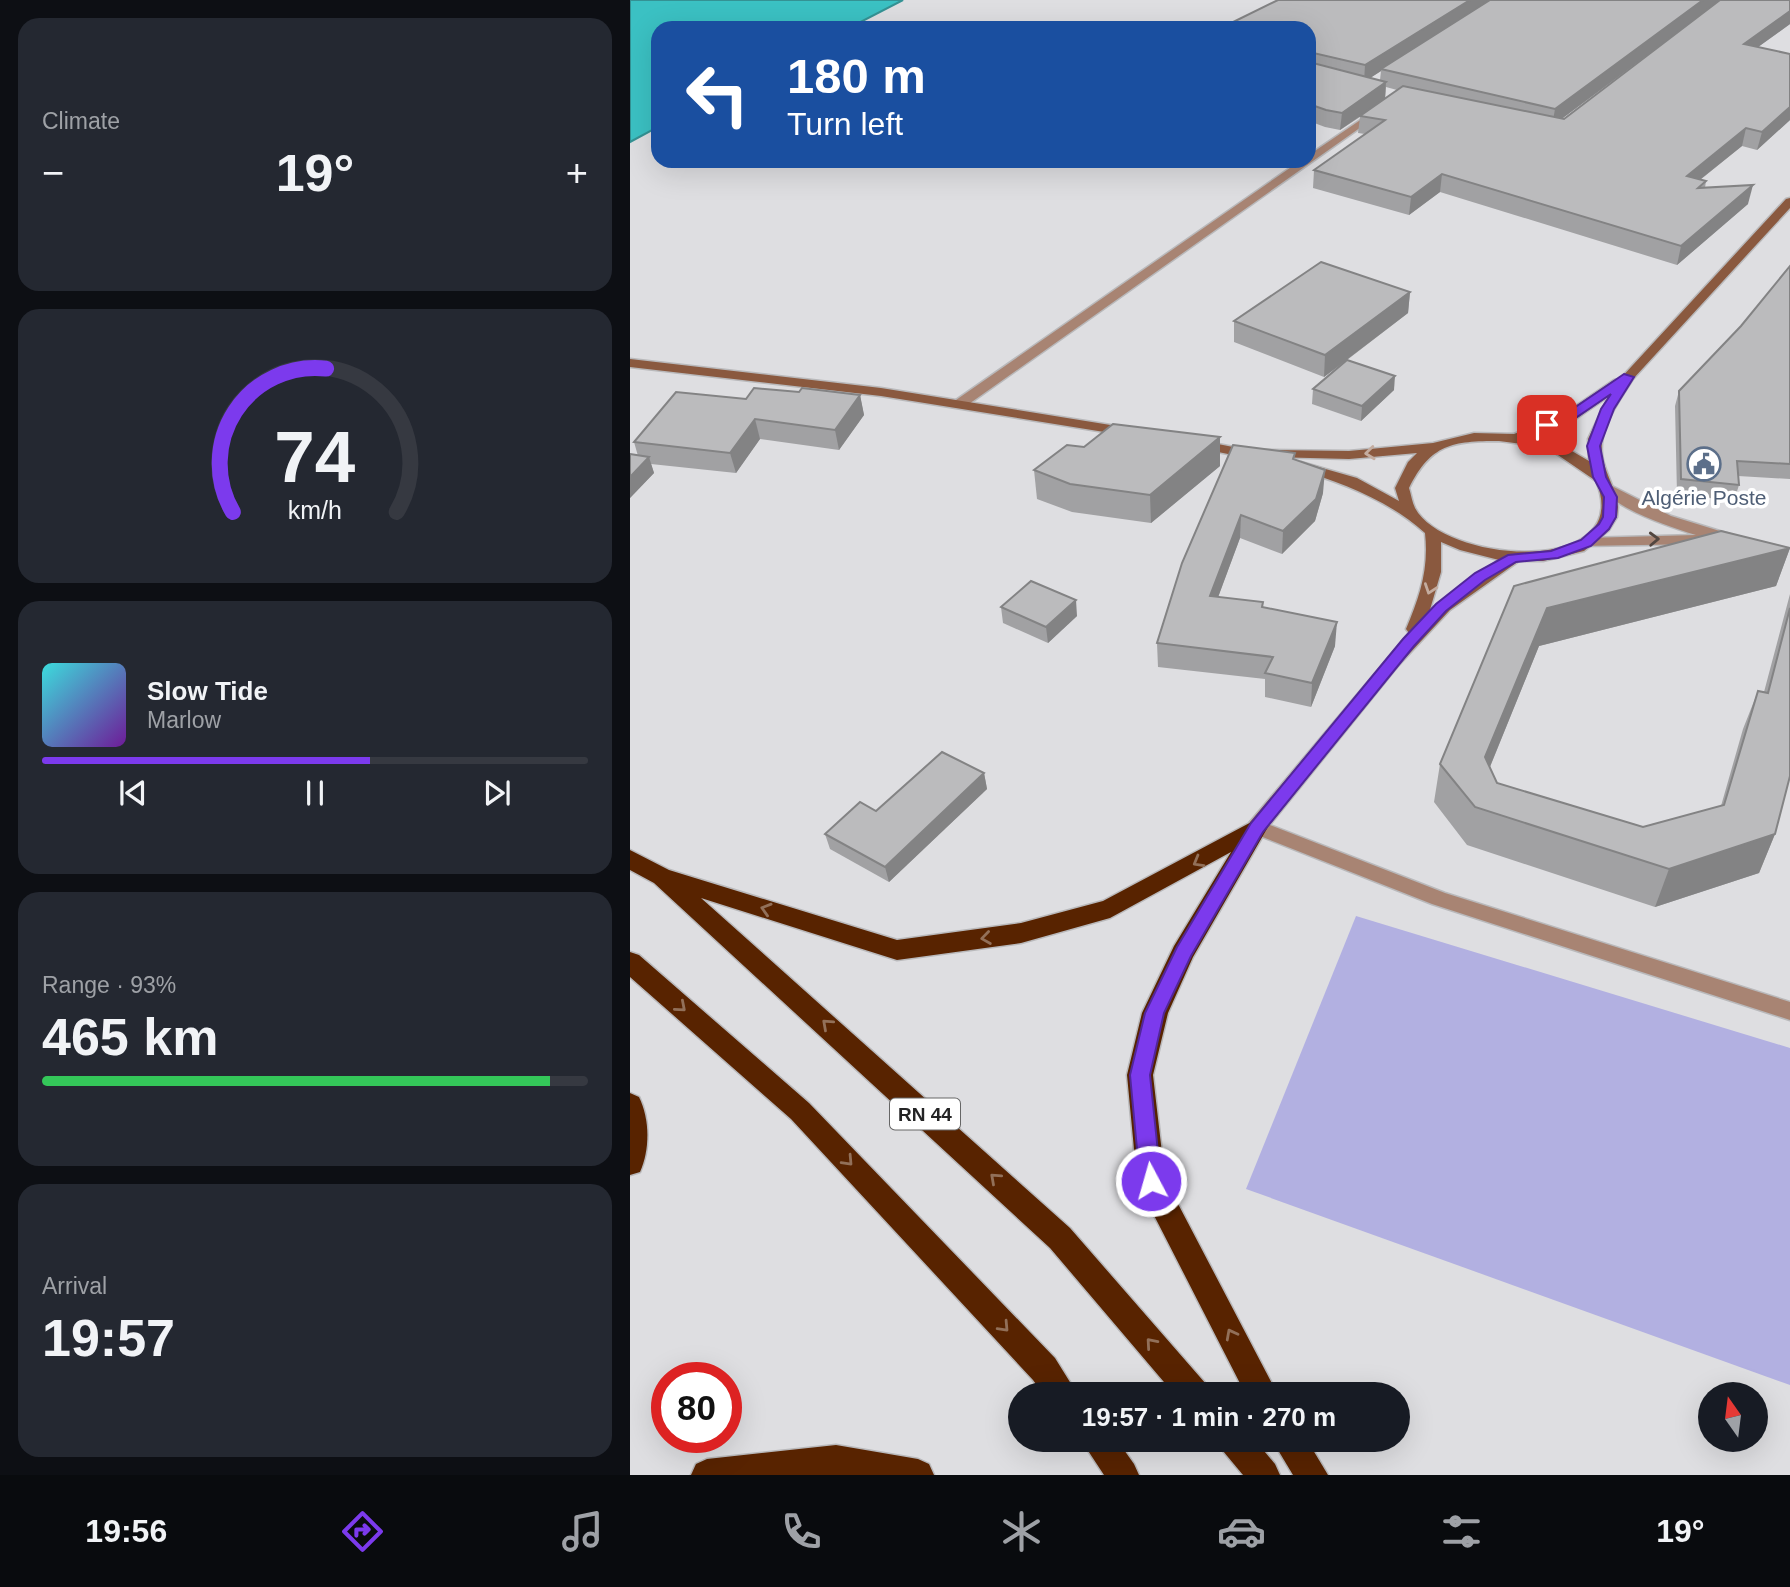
<!DOCTYPE html>
<meta charset="utf-8">
<style>
:root{--surface:#171b24;--page:#242831;--text:#f1f3f6;--muted:#9ea1a6;--line:#363941;--accent:#7c3aed}
body{margin:0;font-family:Helvetica,sans-serif;background:var(--page);color:var(--text);height:100vh;display:flex;flex-direction:column;font-size:26px;white-space:nowrap}
*{box-sizing:border-box;margin:0}
p{font-size:23px;color:var(--muted)}
.icon{flex:none;width:38px;height:38px;fill:none;stroke:currentColor;stroke-width:2;stroke-linecap:round;stroke-linejoin:round}
.map{position:relative;flex:1;overflow:hidden}
.drawer{display:flex;flex-direction:column;gap:18px;padding:18px;background:#0d0f14;width:630px}
.drawer>*{flex:none}
.hud{position:absolute;left:21px;top:21px;width:665px;height:147px;border-radius:21px;box-shadow:0 7px 28px #0002;background:#1a4fa0;color:#fff;overflow:hidden}
.needle{width:46px;rotate:346deg}
.buttons{position:absolute;left:1068px;top:1382px;display:grid;gap:14px}
.buttons a{display:grid;place-items:center;width:70px;height:70px;border-radius:50%;background:var(--surface);box-shadow:0 7px 28px #0002;font-size:35px}
.speed{position:absolute;left:21px;top:1362px;display:flex;gap:14px;font-size:35px;font-weight:700;text-align:center}
.speed>*{display:grid;place-content:center;width:91px;height:91px;border-radius:50%;background:var(--surface);box-shadow:0 7px 28px #0002;line-height:1}
.speed .limit{border:10px solid #d22;background:#fff;color:#111}
.pin{position:absolute;display:grid;place-items:center;width:60px;height:60px;color:#fff;margin:-30px;border-radius:14px;box-shadow:0 4px 10px #0006}
.me{position:absolute;width:77px;margin:-38px;rotate:354deg;stroke-linejoin:round;filter:drop-shadow(0 0 5px #0008)}
.turn{display:flex;align-items:center;gap:24px;height:147px;padding:0 21px;font-size:32px}
.turn .icon{width:91px;height:91px;stroke-width:2.5}
.turn b{display:block;font-size:49px;line-height:60px}
.big{font-size:52px;font-weight:700;line-height:1.1}
.drawer .tile{flex:1;display:flex;flex-direction:column;justify-content:center;gap:10px;min-width:0;padding:0 24px;border-radius:21px;background:var(--page)}
.drawer .dial{align-items:center;gap:0}
.dial svg{height:182px;overflow:visible;fill:none;stroke:var(--line);stroke-width:7;stroke-linecap:round;text-anchor:middle}
.dial text{fill:var(--text);stroke:none}
.song{display:flex;align-items:center;gap:21px}
.cover{width:84px;height:84px;border-radius:10px;background:linear-gradient(135deg,hsl(180 70% 55%),hsl(280 70% 35%))}
.played{height:7px;border-radius:4px;background:linear-gradient(90deg,var(--accent) 60%,var(--line) 60%)}
.keys{display:flex;justify-content:space-around;direction:ltr}
.heat{display:flex;justify-content:space-between;align-items:center;font-size:38px;direction:ltr}
.charge{height:10px;border-radius:5px;background:linear-gradient(90deg,#34c759 93%,var(--line) 0)}
.trip{position:absolute;left:378px;top:1382px;width:402px;height:70px;border-radius:35px;background:var(--surface);box-shadow:0 7px 28px #0002;font-weight:700;line-height:70px;text-align:center}
.tabs{display:flex;height:112px;justify-content:space-around;align-items:center;background:#090b0e;color:var(--muted)}
.tabs .icon{width:49px;height:49px}
.tabs .on{color:var(--accent)}
.tabs b{font-size:32px;color:var(--text)}
main{display:flex;flex:1;min-height:0}
.map>svg:first-child{display:block}
.green{fill:#b2b0e1}
.water{fill:#3bc1c3;stroke:#349294;stroke-width:2}
.lines{fill:none;stroke-linecap:round;stroke-linejoin:round}
.street-casing{stroke:#b9b9bb;stroke-width:3}
.secondary-casing{stroke:#b9b9bb;stroke-width:3}
.highway-casing{stroke:#b9b9bb;stroke-width:3}
.street{fill:#a88473;fill-rule:evenodd}
.secondary{fill:#8a593f;fill-rule:evenodd}
.highway{fill:#582300;fill-rule:evenodd}
.wall{fill:#a1a1a3;fill-rule:evenodd}
.shaded-wall{fill:#838384}
.building{fill:#bbbbbd;stroke:#838384;stroke-width:2}
.oneway{stroke:#c4ac9f}
.oneway2{stroke:#524640}
.oneway3{stroke:#927059}
.route{fill:#7c3aed;stroke:#51269a;stroke-width:2}
.labels{text-anchor:middle;stroke-width:7;stroke-linejoin:round;paint-order:stroke}
.shield{fill:#fff;stroke:#666;stroke-width:2}
.shield-label{font-size:19px;font-weight:bold;fill:#242425}
.service-label{font-size:21px;fill:#4e5e75;stroke:#fff}
</style>
<main>
<section class="drawer">
<div class="tile"><p>Climate</p>
<div class="heat"><a>−</a><b class="big">19°</b><a>+</a></div>
</div>
<div class="tile dial"><svg viewBox="0 0 100 80">
<path d="M14 69A42 42 0 1 1 86 69"/>
<path d="M14 69A42 42 0 0 1 55 6" stroke="#7c3aed"/>
<text x="50" y="56" font-size="32" font-weight="700">74</text>
<text x="50" y="72" font-size="11">km/h</text>
</svg></div>
<div class="tile">
<div class="song"><i class="cover"></i><div><b>Slow Tide</b><p>Marlow</p></div></div>
<div class="played"></div>
<div class="keys"><svg class="icon" aria-label="previous" viewBox="0 0 24 24"><path d="M18 5L8 12l10 7zM5 5v14"/></svg><svg class="icon" aria-label="pause" viewBox="0 0 24 24"><path d="M8 5v14M16 5v14"/></svg><svg class="icon" aria-label="next" viewBox="0 0 24 24"><path d="M6 5l10 7-10 7zM19 5v14"/></svg></div>
</div>
<div class="tile"><p>Range · 93%</p><b class="big">465 km</b><div class="charge"></div></div>
<div class="tile"><p>Arrival</p><b class="big">19:57</b></div>
</section>
<div class="map">
<svg width="1160" height="1475" viewBox="0 0 1160 1475">
<rect width="100%" height="100%" fill="#dedee1"/>
<polygon class="green" points="726,916 1160,1048 1160,1385 616,1189"/>
<polygon class="water" points="0,0 273,0 219,28 28,28 28,127 0,142"/>
<g class="lines">
<defs>
<g id="street">
<polygon points="748,108 753,111 751,113 336,406 326,406 326,400 670,161 679,161 679,155"/>
<path d="M976,483L1041,516L1106,536L1109,539L1101,544L1078,538L1076,542L1071,544L951,546L948,543L951,540L956,538L1066,535C1037,526 989,510 969,487Z"/>
<polygon points="627,820 815,893 1160,1002 1160,1020 802,904 620,832 618,827 620,822"/>
</g>
<g id="secondary">
<path d="M1160,198V208L1003,379C988,403 966,431 973,460C977,476 986,490 988,507L987,517L979,530L954,551L913,561H889L820,610L767,667L634,832H620L618,827L620,822L779,633L776,629C790,596 799,569 795,533C758,500 713,483 666,469L664,466L671,462L727,478L769,501L765,488L778,462L787,453L719,459L641,457L634,453L636,450L719,451L803,443L844,433L884,434L934,414L984,380L990,379L1156,199ZM979,396L958,439L959,461L935,447L901,437L944,420ZM869,441L899,445L925,453L966,481C1006,577 815,564 785,508C782,502 781,494 779,488C801,444 822,441 869,441ZM811,542L830,550L869,560L830,586L799,613L811,572Z"/>
<polygon points="0,359 251,388 499,428 506,432 499,436 251,396 0,367"/>
<polygon points="568,440 623,451 630,455 623,459 563,447 563,441"/>
</g>
<g id="highway">
<polygon points="627,819 635,821 638,827 563,957 538,1013 523,1075 535,1179 648,1395 616,1395 511,1190 507,1181 497,1075 512,1013 544,946 601,852 480,918 391,943 267,960 71,898 440,1228 576,1384 580,1395 545,1395 420,1248 24,883 0,870 0,850 39,870 267,940 391,923 473,901"/>
<polygon points="0,952 9,955 179,1103 425,1358 448,1395 414,1395 403,1380 161,1119 0,977"/>
<path d="M0,1093L9,1097C20,1119 20,1150 10,1172L0,1175Z"/>
<polygon points="451,1440 487,1440 504,1464 509,1475 474,1475"/>
<polygon points="588,1440 625,1440 645,1464 650,1475 613,1475 593,1451"/>
<polygon points="642,1440 677,1440 698,1475 663,1475"/>
<polygon points="206,1445 288,1459 299,1464 304,1475 61,1475 66,1464 77,1459"/>
</g>
</defs>
<use href="#street" class="street-casing"/>
<use href="#secondary" class="secondary-casing"/>
<use href="#highway" class="highway-casing"/>
<use href="#street" class="street"/>
<use href="#secondary" class="secondary"/>
<use href="#highway" class="highway"/>
</g>
<g class="wall">
<path d="M1160,0V24L1128,47L1160,54V120L1127,150L1112,146L1070,180L1076,181L1075,188L1118,204L1047,265L810,192L779,215L683,188L684,170L735,134L728,133L730,117L710,130L695,127L679,121V28ZM1043,36L934,119L933,118ZM751,71L750,80L740,78ZM756,87L767,90L755,98Z"/>
<polygon points="1160,266 1160,479 1108,476 1109,485 1104,501 1047,494 1045,406 1049,391 1111,326"/>
<polygon points="780,292 778,313 717,360 764,390 731,421 682,404 683,389 717,360 694,377 604,342 604,321"/>
<polygon points="169,392 230,395 234,415 209,450 130,439 106,473 21,464 24,473 0,498 0,454 8,456 4,442 116,399"/>
<polygon points="665,453 664,459 693,493 685,521 652,554 610,538 588,597 633,602 633,607 705,646 681,707 635,697 635,679 528,667 527,643 552,563"/>
<polygon points="590,466 521,523 442,512 407,499 404,470"/>
<polygon points="1160,548 1146,586 909,646 860,767 867,783 1013,827 1091,806 1113,729 1128,691 1134,692 1160,594 1160,776 1145,834 1129,873 1025,907 837,845 804,802 810,764 884,586"/>
<polygon points="371,607 447,616 418,643 373,623"/>
<polygon points="354,773 357,789 259,882 200,849 195,834 246,811"/>
</g>
<g class="shaded-wall">
<polygon points="840,0 863,0 751,69 751,71 734,82 735,65"/>
<polygon points="1073,0 1091,0 922,126 925,109"/>
<polygon points="1160,11 1160,24 1110,60 1114,44"/>
<polygon points="756,82 755,99 710,130 712,113"/>
<polygon points="1160,107 1160,120 1127,150 1132,132"/>
<polygon points="1116,128 1112,146 1052,194 1057,176"/>
<polygon points="812,174 810,192 779,215 781,197"/>
<polygon points="1123,185 1118,204 1047,265 1051,246"/>
<polygon points="780,292 778,313 694,377 695,355"/>
<polygon points="765,376 764,390 731,421 732,406"/>
<polygon points="230,395 234,415 209,450 205,430"/>
<polygon points="125,419 130,439 106,473 100,453"/>
<polygon points="590,437 590,466 521,523 520,495"/>
<polygon points="19,457 24,473 0,498 0,477"/>
<polygon points="695,470 693,493 685,521 652,554 653,531"/>
<polygon points="611,515 610,538 580,619 580,596"/>
<polygon points="1160,548 1146,586 909,646 848,796 855,757 917,608"/>
<polygon points="446,600 447,616 418,643 416,627"/>
<polygon points="707,622 705,646 681,707 682,683"/>
<polygon points="354,773 357,789 259,882 255,867"/>
<polygon points="1145,834 1129,873 1025,907 1039,869"/>
</g>
<g class="building">
<polygon points="648,0 840,0 735,65 679,52 679,28 591,28"/>
<polygon points="860,0 1073,0 925,109 751,69"/>
<polygon points="1090,0 1160,0 1160,11 1114,44 1160,54 1160,107 1132,132 1116,128 1057,176 1076,181 1068,188 1123,185 1051,246 812,174 781,197 684,170 755,120 730,116 773,86 934,119"/>
<polygon points="679,61 679,62 756,82 712,113 696,110 679,104"/>
<polygon points="691,262 780,292 695,355 604,321"/>
<polygon points="1160,266 1160,464 1107,461 1109,485 1051,479 1049,391 1111,326"/>
<polygon points="717,360 765,376 732,406 683,389"/>
<polygon points="124,388 169,392 172,388 230,395 205,430 125,419 100,453 4,442 46,392 116,399"/>
<polygon points="483,424 590,437 520,495 440,484 404,470 437,445 454,447"/>
<polygon points="603,445 665,453 663,459 695,470 686,499 653,531 611,515 580,596 633,602 632,607 707,622 682,683 635,673 643,657 527,643 552,563"/>
<polygon points="0,454 19,457 0,477"/>
<polygon points="1091,531 1160,548 917,608 855,757 867,783 1013,827 1094,805 1128,691 1138,693 1160,608 1160,776 1145,834 1039,869 845,807 810,764 884,586"/>
<polygon points="401,581 446,600 416,627 371,607"/>
<polygon points="312,752 354,773 255,867 195,834 230,802 246,811"/>
</g>
<defs><path id="oneway-chevron" d="M-2-3.5L2.5 0L-2 3.5" fill="none" stroke-width="1.6" stroke-linecap="round" stroke-linejoin="round" transform="scale(1.75)"/></defs>
<g class="oneway">
<use href="#oneway-chevron" transform="translate(740 453) rotate(174)"/>
<use href="#oneway-chevron" transform="translate(800 589) rotate(109)"/>
</g>
<use class="oneway2" href="#oneway-chevron" transform="translate(1024 539) rotate(-2)"/>
<g class="oneway3">
<use href="#oneway-chevron" transform="translate(568 862) rotate(150)"/>
<use href="#oneway-chevron" transform="translate(136 909) rotate(-163)"/>
<use href="#oneway-chevron" transform="translate(356 938) rotate(172)"/>
<use href="#oneway-chevron" transform="translate(51 1007) rotate(41)"/>
<use href="#oneway-chevron" transform="translate(197 1024) rotate(-138)"/>
<use href="#oneway-chevron" transform="translate(218 1161) rotate(47)"/>
<use href="#oneway-chevron" transform="translate(365 1178) rotate(-138)"/>
<use href="#oneway-chevron" transform="translate(374 1327) rotate(47)"/>
<use href="#oneway-chevron" transform="translate(601 1334) rotate(-118)"/>
<use href="#oneway-chevron" transform="translate(521 1343) rotate(-131)"/>
</g>
<polygon class="route" points="994,374 1004,377 984,409 970,446 976,477 987,497 986,517 979,529 961,546 928,558 886,562 855,580 816,611 784,646 633,832 561,956 534,1013 520,1075 531,1181 528,1188 521,1191 513,1188 510,1181 500,1075 515,1013 547,947 621,823 773,639 806,604 845,573 878,555 921,551 951,540 969,524 973,517 974,497 963,477 957,446 971,409 981,394 944,419 917,429 910,425 935,414"/>
<defs>
<symbol id="civic-ring" viewBox="-11 -11 22 22"><circle r="9.5" fill="#fff" stroke="#5c6f8a" stroke-width="1.5"/><path d="M-.6-6.5H3V-4.5H.6V-3L4-1V1h2V6H-6V1h2V-1L-.6-3ZM-1.2 2.5V6h2.4V2.5Z" fill="#5c6f8a"/></symbol>
</defs>
<g fill-rule="evenodd">
<use href="#civic-ring" x="1055" y="445" width="38" height="38"/>
</g>
<g class="labels">
<rect class="shield" x="260" y="1098.5" width="70" height="31" rx="5"/>
<g class="shield-label">
<text x="295" y="1121">RN 44</text>
</g>
<g class="service-label">
<text x="1074" y="505">Algérie Poste</text>
</g>
</g>
</svg>
<div class="buttons">
<a><svg class="needle" viewBox="-14 -14 28 28"><path d="M0-13l5 13h-10z" fill="#e53935"/><path d="M0 13l5-13h-10z" fill="#9ea1a6"/></svg></a>
</div>
<div class="speed"><div class="limit">80</div></div>
<div class="pin" style="left:917px;top:425px;background:#d93025"><svg class="icon" aria-label="arrive" viewBox="0 0 24 24"><path d="M6 21V4h12l-3 4 3 4H6"/></svg></div>
<svg class="me" style="left:521px;top:1181px" viewBox="-20 -20 40 40"><circle r="17" fill="#7c3aed" stroke="#fff" stroke-width="3"/><path d="M0-11L8 9 0 5-8 9z" fill="#fff"/></svg>
<div class="trip">19:57 · 1 min · 270 m</div>
<div class="hud">
<div class="turn"><svg class="icon" aria-label="left" viewBox="0 0 24 24"><path d="M17 20v-9H6M10 6l-5 5 5 5"/></svg><div><b>180 m</b>Turn left</div></div>
</div>
</div>
</main>
<nav class="tabs">
<b>19:56</b>
<svg class="icon on" aria-label="directions" viewBox="0 0 24 24"><path d="M12 3l9 9-9 9-9-9zM9 14v-3h6M13 9l2 2-2 2"/></svg>
<svg class="icon" aria-label="music" viewBox="0 0 24 24"><path d="M9 18V5l10-2v13"/><circle cx="6" cy="18" r="3"/><circle cx="16" cy="16" r="3"/></svg>
<svg class="icon" aria-label="phone" viewBox="0 0 24 24"><path d="M5 4h4l2 5-3 2q2 4 5 5l2-3 5 2v4C11 20 4 13 5 4z"/></svg>
<svg class="icon" aria-label="climate" viewBox="0 0 24 24"><path d="M12 3v18M4 7l16 10M4 17L20 7"/></svg>
<svg class="icon" aria-label="car" viewBox="0 0 24 24"><path d="M5 17H2v-5l4-1 3-4h7l3 4 3 1v5h-3M9 17h6M6 11h13"/><circle cx="7" cy="17" r="2"/><circle cx="17" cy="17" r="2"/></svg>
<svg class="icon" aria-label="filters" viewBox="0 0 24 24"><path d="M4 7h16M4 17h16"/><circle cx="9" cy="7" r="2"/><circle cx="15" cy="17" r="2"/></svg>
<b>19°</b>
</nav>
